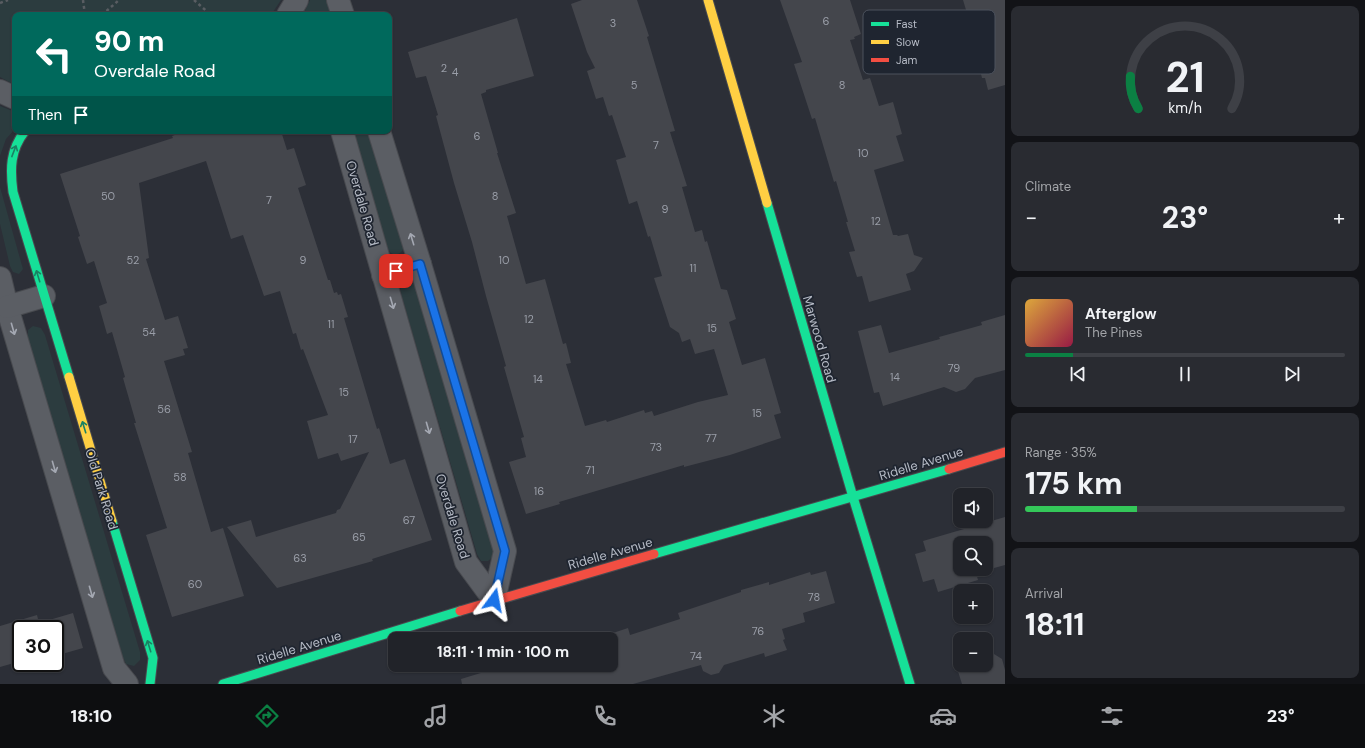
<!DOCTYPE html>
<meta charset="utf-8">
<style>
:root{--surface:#212329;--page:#292b31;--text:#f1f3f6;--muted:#a2a4a8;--line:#3e4046;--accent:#0b8043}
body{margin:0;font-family:"DM Sans",sans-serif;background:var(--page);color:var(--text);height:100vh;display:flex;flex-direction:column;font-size:15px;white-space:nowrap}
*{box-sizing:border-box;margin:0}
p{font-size:13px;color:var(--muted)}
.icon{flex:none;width:22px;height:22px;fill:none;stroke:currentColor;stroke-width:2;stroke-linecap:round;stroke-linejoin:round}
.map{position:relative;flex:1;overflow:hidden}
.panel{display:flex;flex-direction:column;gap:6px;padding:6px;background:#121317;width:360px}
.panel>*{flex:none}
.guide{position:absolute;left:12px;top:12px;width:380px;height:122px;border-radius:8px;box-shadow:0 1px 3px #0004,0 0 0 1px var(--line);background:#00695c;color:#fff;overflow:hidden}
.fabs{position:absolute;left:953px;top:488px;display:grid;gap:8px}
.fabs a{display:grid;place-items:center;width:40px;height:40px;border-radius:8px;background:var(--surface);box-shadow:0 1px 3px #0004,0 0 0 1px var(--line);font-size:20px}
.speed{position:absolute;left:12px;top:620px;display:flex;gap:8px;font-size:20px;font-weight:700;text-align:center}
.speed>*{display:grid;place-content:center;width:52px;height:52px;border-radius:50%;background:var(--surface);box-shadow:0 1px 3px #0004,0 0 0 1px var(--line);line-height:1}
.speed .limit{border:2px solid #111;border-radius:6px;background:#fff;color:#111}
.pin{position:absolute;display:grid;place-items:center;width:34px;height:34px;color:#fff;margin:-17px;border-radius:8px;box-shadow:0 2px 6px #0006}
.me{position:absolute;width:44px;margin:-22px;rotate:13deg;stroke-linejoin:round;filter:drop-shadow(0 0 3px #0008)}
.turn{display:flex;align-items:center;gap:14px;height:84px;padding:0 16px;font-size:18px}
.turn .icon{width:52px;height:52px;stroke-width:2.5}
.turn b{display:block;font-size:28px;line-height:34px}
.then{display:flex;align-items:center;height:38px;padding:0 16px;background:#0003;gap:8px;font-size:15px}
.big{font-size:30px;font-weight:700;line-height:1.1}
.panel .widget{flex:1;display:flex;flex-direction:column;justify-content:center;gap:6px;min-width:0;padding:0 14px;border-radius:8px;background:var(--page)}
.panel .dial{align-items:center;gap:0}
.dial svg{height:104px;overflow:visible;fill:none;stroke:var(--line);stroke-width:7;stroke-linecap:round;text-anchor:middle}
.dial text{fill:var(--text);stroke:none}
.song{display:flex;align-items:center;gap:12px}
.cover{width:48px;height:48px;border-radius:6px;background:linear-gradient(135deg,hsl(40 70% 55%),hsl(340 70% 35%))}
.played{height:4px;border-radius:2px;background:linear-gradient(90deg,var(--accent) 15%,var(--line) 15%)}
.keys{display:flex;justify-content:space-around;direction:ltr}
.heat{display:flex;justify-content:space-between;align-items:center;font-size:22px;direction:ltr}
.charge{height:6px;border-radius:3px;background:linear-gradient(90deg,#34c759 35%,var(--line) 0)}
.trip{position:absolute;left:388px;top:632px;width:230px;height:40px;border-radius:8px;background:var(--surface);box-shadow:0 1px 3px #0004,0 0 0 1px var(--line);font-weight:700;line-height:40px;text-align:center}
.dock{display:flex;height:64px;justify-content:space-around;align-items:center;background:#0d0e10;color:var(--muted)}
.dock .icon{width:28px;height:28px}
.dock .active{color:var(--accent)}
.dock b{font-size:18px;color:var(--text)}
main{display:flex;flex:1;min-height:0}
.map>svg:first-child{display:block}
.green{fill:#2c3c3f}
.building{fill:#44464c;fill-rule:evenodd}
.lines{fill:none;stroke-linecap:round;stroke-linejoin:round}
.street-casing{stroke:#484a4f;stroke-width:24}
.fast-casing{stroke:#484a4f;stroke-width:11}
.slow-casing{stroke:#484a4f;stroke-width:11}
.jam-casing{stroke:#484a4f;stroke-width:11}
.path{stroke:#595d62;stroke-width:2.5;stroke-dasharray:3 3;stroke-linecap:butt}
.street{stroke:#5b5e64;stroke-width:22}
.fast{stroke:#16e098;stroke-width:9}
.slow{stroke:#ffcf43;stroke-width:9}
.jam{stroke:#f24e42;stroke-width:9}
.oneway{stroke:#1a8264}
.oneway2{stroke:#a4a8b2}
.route-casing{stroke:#114b97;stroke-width:10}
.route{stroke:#1a73e8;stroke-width:7}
.labels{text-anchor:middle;stroke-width:3.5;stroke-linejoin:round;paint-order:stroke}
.number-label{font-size:11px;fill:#9a9ea8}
.street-label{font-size:13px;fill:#b6bbc6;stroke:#1f2530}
.key{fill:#1f2530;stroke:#4c525d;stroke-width:1}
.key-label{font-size:11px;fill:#b6bbc6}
</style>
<main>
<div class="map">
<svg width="1005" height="684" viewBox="0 0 1005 684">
<rect width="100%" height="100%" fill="#2c2f37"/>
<g class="green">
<polygon points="0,0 281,0 271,15 15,15 15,85 0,77"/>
<polygon points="310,0 326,0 332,15 303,15"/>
<polygon points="0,106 15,112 15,129 6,139 0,156"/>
<path d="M352,131H369L404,248C402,253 395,257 390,252C388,250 387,245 386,242Z"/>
<polygon points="0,187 21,262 23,269 19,274 13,272 10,266 0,224"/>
<polygon points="407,283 415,284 494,549 494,556 488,561 481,561 477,554 402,297 400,289"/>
<polygon points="33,326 41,328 45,335 140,652 140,660 134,666 126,664 123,657 28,341 28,330"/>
</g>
<g class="building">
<polygon points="582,0 637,0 649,36 647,37 675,131 670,132 687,186 682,187 695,232 702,230 705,242 707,241 721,289 727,290 736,319 729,322 742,365 765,358 781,413 774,415 781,438 730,455 684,467 684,465 559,502 560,504 526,514 509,462 526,457 521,438 524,437 504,367 506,366 486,296 472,242 454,183 436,116 438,115 426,76 416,78 408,52 517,18 534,76 486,90 486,92 481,94 498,153 497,153 516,213 507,216 526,284 545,279 563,344 566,343 571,363 566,364 585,426 606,420 607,422 644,410 645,413 652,411 654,416 698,402 728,395 714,349 695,354 690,339 682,342 679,333 670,327 654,278 662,276 650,236 648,237 637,201 629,204 616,160 626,157 612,115 609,116 603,97 596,99 587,71 595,68 587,52 571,4"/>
<polygon points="780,0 850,0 861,34 854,37 855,39 850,40 863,80 870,78 879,106 893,102 902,134 896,136 904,161 874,170 893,235 897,235 898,236 908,234 914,255 923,258 914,271 906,274 911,290 869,302 862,276 857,277 849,252 855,251 846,222 848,222 836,181 834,182 815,118 812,119 794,64 802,62"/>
<polygon points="963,0 1005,0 1005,85 988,90 985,78 982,78 976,54 979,53"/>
<polygon points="186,131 281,131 287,150 294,148 306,185 298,188 328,280 330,280 334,293 337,292 338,295 341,294 348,317 344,318 377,429 379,428 390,464 405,459 432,540 372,559 373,561 277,588 227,527 251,520 256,537 336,513 337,510 340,509 369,452 341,461 338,453 318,459 307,421 328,415 303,349 301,350 296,333 293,334 280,291 264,296 243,235 231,239 206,161 139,183 149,258 146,259 165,320 178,316 188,348 183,349 185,355 164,361 192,452 188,453 211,532 223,528 244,596 172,617 146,535 167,528 134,423 136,423 123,378 125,377 112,332 107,334 99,306 107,303 94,261 87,264 78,237 80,236 60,174 173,138 172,136"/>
<polygon points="1005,315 1005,370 975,378 965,389 956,392 944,387 883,406 879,392 874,393 858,331 881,325 889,353 940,339 939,337 982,325 981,322"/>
<path d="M1005,517V565L976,573L978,580L938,592L934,579L923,582L915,554L926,551L923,541ZM960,543H986V569H960Z"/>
<polygon points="826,571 835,603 803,613 805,622 782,629 785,639 783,640 787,650 765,657 764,653 724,665 719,673 711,675 703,671 701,665 633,684 462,684 461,679 507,665 611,665 611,639 595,639 628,628 630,635 680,619 678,613 741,592 741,590 769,582 769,585 810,572 811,575"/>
<polygon points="73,613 83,648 55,656 55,629 21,629 21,661 0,667 0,626 37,615 39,623"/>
<polygon points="994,654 1002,659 1005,670 1005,684 962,684 956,665 960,664 986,665 986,656"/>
</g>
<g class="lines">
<defs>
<g id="street">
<polyline points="338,0 343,15"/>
<polyline points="288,15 297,0"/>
<polyline points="0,91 15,98"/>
<polyline points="342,131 466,562 494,600"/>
<polyline points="379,131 420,264 505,551 494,600"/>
<polyline points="383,275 420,264"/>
<polyline points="0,278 7,307 114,668 127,684"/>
<polyline points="7,307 44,296"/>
</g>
<g id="fast">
<path d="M25,131C10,150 10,169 13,192L69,377"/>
<polyline points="767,203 853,497 910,684"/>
<polyline points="112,521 153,658 150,684"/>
<polyline points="654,554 949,469"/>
<polyline points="223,684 460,611"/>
</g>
<g id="slow">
<polyline points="708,0 767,203"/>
<polyline points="69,377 112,521"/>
</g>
<g id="jam">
<polyline points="949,469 1005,452"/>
<polyline points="460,611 654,554"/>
</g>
</defs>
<use href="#street" class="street-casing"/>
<use href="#fast" class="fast-casing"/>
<use href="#slow" class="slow-casing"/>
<use href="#jam" class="jam-casing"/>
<g class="path">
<polyline points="83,0 85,15"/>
<polyline points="194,0 211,15"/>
<polyline points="0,3 8,0"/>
<polyline points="102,15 119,0"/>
</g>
<use href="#street" class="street"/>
<use href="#fast" class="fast"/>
<use href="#slow" class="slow"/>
<use href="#jam" class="jam"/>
</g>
<defs><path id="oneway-shaft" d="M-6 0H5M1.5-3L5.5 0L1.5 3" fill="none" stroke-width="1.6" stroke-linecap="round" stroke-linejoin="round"/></defs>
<g class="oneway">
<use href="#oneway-shaft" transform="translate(14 151) rotate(-69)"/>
<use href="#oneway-shaft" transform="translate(38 276) rotate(-107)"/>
<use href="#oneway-shaft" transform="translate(84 427) rotate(-107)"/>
<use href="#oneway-shaft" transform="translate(149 646) rotate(-107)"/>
</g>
<g class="oneway2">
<use href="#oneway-shaft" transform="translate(412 239) rotate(-107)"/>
<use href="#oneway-shaft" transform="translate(392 303) rotate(74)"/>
<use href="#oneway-shaft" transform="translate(13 329) rotate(74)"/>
<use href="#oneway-shaft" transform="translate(428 428) rotate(74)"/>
<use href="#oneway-shaft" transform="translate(54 467) rotate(74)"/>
<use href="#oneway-shaft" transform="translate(91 592) rotate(74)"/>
</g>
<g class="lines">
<defs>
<polyline id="route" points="396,271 420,264 505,551 494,600"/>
</defs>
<use href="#route" class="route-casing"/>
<use href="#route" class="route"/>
</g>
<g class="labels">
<g class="number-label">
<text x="826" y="25">6</text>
<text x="613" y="27">3</text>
<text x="444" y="72">2</text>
<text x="455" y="76">4</text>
<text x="634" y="89">5</text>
<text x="842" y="89">8</text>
<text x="477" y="140">6</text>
<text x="656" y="149">7</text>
<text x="863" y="157">10</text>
<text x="108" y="200">50</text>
<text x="495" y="200">8</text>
<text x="269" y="204">7</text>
<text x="665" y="213">9</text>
<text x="876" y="225">12</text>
<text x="133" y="264">52</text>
<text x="303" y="264">9</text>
<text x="504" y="264">10</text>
<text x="693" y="272">11</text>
<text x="529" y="323">12</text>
<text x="331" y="328">11</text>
<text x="712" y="332">15</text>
<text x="149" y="336">54</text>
<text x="954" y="372">79</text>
<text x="895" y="381">14</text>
<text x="538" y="383">14</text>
<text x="344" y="396">15</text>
<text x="164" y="413">56</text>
<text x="757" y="417">15</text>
<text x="711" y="442">77</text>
<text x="353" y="443">17</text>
<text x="656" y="451">73</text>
<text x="590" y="474">71</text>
<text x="180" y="481">58</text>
<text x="539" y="495">16</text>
<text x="409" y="524">67</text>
<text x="359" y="541">65</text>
<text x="300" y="562">63</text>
<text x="195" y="588">60</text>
<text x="814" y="601">78</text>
<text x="758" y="635">76</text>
<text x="696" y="660">74</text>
</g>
<g class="street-label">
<text transform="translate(363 203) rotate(74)" y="5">Overdale Road</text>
<text transform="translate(820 339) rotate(74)" y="5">Marwood Road</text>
<text transform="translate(921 463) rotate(-17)" y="5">Ridelle Avenue</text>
<text transform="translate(102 489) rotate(73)" y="5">Old Park Road</text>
<text transform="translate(453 516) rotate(73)" y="5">Overdale Road</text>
<text transform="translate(610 553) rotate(-16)" y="5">Ridelle Avenue</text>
<text transform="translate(299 647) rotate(-17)" y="5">Ridelle Avenue</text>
</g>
</g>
<rect x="863" y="10" width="132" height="64" rx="6" class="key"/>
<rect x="871" y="22" width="18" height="4" fill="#16e098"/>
<rect x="871" y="40" width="18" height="4" fill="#ffcf43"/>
<rect x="871" y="58" width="18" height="4" fill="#f24e42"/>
<g class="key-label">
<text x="896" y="28">Fast</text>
<text x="896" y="46">Slow</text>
<text x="896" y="64">Jam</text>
</g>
</svg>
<div class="fabs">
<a><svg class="icon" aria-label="sound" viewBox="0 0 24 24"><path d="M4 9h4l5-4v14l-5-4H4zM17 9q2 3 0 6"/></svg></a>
<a><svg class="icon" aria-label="search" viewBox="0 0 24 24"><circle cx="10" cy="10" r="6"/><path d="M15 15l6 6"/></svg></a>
<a>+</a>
<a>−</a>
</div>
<div class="speed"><div class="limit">30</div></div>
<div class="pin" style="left:396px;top:271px;background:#d93025"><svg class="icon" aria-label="arrive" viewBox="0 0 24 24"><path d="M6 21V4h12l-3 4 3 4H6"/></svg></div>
<svg class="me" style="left:494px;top:600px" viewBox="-20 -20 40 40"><path d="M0-17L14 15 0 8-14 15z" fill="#1a73e8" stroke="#fff" stroke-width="4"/></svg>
<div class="trip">18:11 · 1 min · 100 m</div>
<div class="guide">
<div class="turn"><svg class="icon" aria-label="left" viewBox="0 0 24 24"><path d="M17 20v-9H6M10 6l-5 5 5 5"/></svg><div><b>90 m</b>Overdale Road</div></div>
<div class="then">Then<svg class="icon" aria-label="arrive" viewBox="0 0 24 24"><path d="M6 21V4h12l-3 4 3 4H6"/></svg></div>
</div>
</div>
<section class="panel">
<div class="widget dial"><svg viewBox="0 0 100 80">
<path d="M14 69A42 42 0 1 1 86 69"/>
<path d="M14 69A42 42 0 0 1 8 44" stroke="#0b8043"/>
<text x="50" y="56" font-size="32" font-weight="700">21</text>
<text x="50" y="72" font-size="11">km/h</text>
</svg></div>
<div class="widget"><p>Climate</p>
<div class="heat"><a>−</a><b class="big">23°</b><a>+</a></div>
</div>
<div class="widget">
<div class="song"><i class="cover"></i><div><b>Afterglow</b><p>The Pines</p></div></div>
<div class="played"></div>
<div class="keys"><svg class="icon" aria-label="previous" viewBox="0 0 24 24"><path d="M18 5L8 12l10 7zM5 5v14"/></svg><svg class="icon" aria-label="pause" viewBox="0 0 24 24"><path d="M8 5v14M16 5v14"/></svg><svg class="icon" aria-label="next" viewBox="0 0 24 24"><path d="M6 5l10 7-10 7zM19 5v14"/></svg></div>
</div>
<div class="widget"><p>Range · 35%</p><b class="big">175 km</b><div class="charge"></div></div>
<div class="widget"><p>Arrival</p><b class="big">18:11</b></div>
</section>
</main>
<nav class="dock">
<b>18:10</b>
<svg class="icon active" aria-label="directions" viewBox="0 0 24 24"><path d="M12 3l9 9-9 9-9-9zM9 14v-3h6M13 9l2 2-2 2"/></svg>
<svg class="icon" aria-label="music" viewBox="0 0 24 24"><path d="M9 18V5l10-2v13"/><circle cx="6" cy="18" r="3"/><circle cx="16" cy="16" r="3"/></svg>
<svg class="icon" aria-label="phone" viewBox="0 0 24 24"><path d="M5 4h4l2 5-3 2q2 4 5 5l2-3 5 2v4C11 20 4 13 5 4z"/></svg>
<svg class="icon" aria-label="climate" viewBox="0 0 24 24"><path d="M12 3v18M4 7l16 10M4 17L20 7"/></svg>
<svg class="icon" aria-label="car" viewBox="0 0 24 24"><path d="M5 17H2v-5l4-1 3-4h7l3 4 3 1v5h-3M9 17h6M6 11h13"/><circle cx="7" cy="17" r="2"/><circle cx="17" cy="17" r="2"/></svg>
<svg class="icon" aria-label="filters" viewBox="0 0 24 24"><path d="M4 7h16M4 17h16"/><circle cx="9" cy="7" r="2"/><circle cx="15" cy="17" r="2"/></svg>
<b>23°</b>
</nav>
